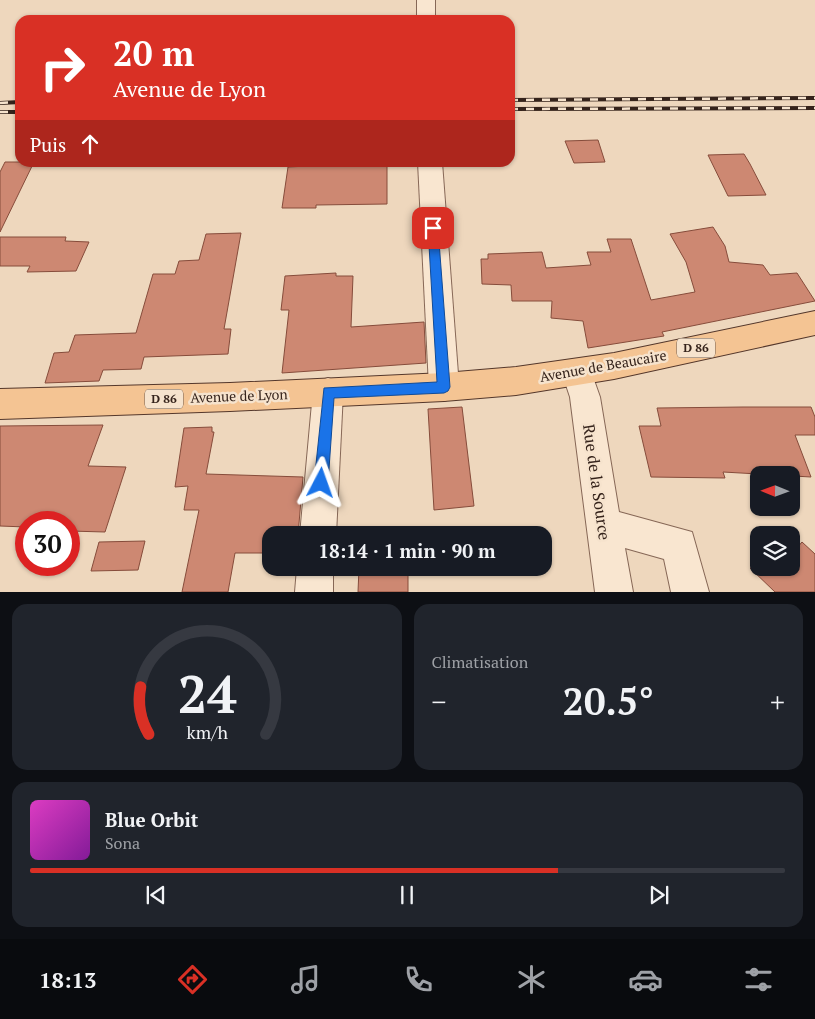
<!DOCTYPE html>
<html lang="fr">
<meta charset="utf-8">
<style>
:root{--surface:#171b24;--page:#20242c;--text:#f1f3f6;--muted:#9ea1a6;--line:#363941;--accent:#d93025}
body{margin:0;font-family:"PT Serif",serif;background:var(--page);color:var(--text);height:100vh;display:flex;flex-direction:column;font-size:19px;white-space:nowrap}
*{box-sizing:border-box;margin:0}
p{font-size:16px;color:var(--muted)}
.icon{flex:none;width:28px;height:28px;fill:none;stroke:currentColor;stroke-width:2;stroke-linecap:round;stroke-linejoin:round}
.map{position:relative;height:592px;overflow:hidden}
.panel{display:flex;flex-direction:column;gap:12px;padding:12px;background:#0d0f14;flex:1}
.panel>*{flex:none}
.guide{position:absolute;left:15px;top:15px;width:500px;height:152px;border-radius:15px;box-shadow:0 1px 4px #0004;background:#d93025;color:#fff;overflow:hidden}
.needle{width:32px;rotate:271deg}
.buttons{position:absolute;left:750px;top:466px;display:grid;gap:10px}
.buttons a{display:grid;place-items:center;width:50px;height:50px;border-radius:10px;background:var(--surface);box-shadow:0 1px 4px #0004;font-size:25px}
.speed{position:absolute;left:15px;top:511px;display:flex;gap:10px;font-size:25px;font-weight:700;text-align:center}
.speed>*{display:grid;place-content:center;width:65px;height:65px;border-radius:50%;background:var(--surface);box-shadow:0 1px 4px #0004;line-height:1}
.speed .limit{border:8px solid #d22;background:#fff;color:#111}
.pin{position:absolute;display:grid;place-items:center;width:42px;height:42px;color:#fff;margin:-21px;border-radius:10px;box-shadow:0 2px 8px #0006}
.me{position:absolute;width:55px;margin:-28px;rotate:4deg;stroke-linejoin:round;filter:drop-shadow(0 0 4px #0008)}
.turn{display:flex;align-items:center;gap:18px;height:105px;padding:0 15px;font-size:22px}
.turn .icon{width:65px;height:65px;stroke-width:2.5}
.turn b{display:block;font-size:35px;line-height:42px}
.then{display:flex;align-items:center;height:48px;padding:0 15px;background:#0003;gap:10px;font-size:19px}
.big{font-size:38px;font-weight:600;line-height:1.1}
.panel .widget{flex:1;display:flex;flex-direction:column;justify-content:center;gap:8px;min-width:0;padding:0 18px;border-radius:15px;background:var(--page)}
.panel .dial{align-items:center;gap:0}
.dial svg{height:130px;overflow:visible;fill:none;stroke:var(--line);stroke-width:7;stroke-linecap:round;text-anchor:middle}
.dial text{fill:var(--text);stroke:none}
.song{display:flex;align-items:center;gap:15px}
.cover{width:60px;height:60px;border-radius:8px;background:linear-gradient(135deg,hsl(310 70% 55%),hsl(290 70% 35%))}
.played{height:5px;border-radius:2px;background:linear-gradient(90deg,var(--accent) 70%,var(--line) 70%)}
.keys{display:flex;justify-content:space-around;direction:ltr}
.heat{display:flex;justify-content:space-between;align-items:center;font-size:28px;direction:ltr}
.panel .tiles{flex:1;display:grid;gap:12px;grid-template-columns:1fr 1fr}
.widget:last-child{grid-column:span 2}
.trip{position:absolute;left:262px;top:526px;width:290px;height:50px;border-radius:15px;background:var(--surface);box-shadow:0 1px 4px #0004;font-weight:600;line-height:50px;text-align:center}
.tab-bar{display:flex;height:80px;justify-content:space-around;align-items:center;background:#090b0e;color:var(--muted)}
.tab-bar .icon{width:35px;height:35px}
.tab-bar .current{color:var(--accent)}
.tab-bar b{font-size:22px;color:var(--text)}
.map>svg:first-child{display:block}
.building{fill:#cd8872;stroke:#864c3b}
.lines{fill:none;stroke-linecap:round;stroke-linejoin:round}
.minor-casing{stroke:#866756;stroke-width:2}
.major-casing{stroke:#54372b;stroke-width:2}
.minor{fill:#f9e6d0;fill-rule:evenodd}
.major{fill:#f4c493;fill-rule:evenodd}
.rail-casing{stroke:#35231b;stroke-width:4}
.rail{stroke:#f6e3cd;stroke-width:2.5;stroke-dasharray:8;stroke-linecap:butt}
.route{fill:#1a73e8;stroke:#114b97}
.labels{text-anchor:middle;stroke-width:5;stroke-linejoin:round;paint-order:stroke}
.shield{fill:#f6e3cd;stroke:#6f5d50;stroke-width:1}
.shield-label{font-size:12px;font-weight:bold;fill:#35231b}
.street-label{font-size:14px;fill:#35231b;stroke:#f6e3cd}
.near-street-label{font-size:16px;fill:#35231b;stroke:#f6e3cd}
</style>
<div class="map">
<svg width="815" height="592" viewBox="0 0 815 592">
<rect width="100%" height="100%" fill="#eed7bd"/>
<g class="building">
<polygon points="598,140 605,162 574,163 565,141"/>
<polygon points="744,154 750,164 766,195 728,196 708,155"/>
<polygon points="5,162 34,162 0,232 0,172"/>
<polygon points="387,162 387,204 316,205 316,208 282,208 288,167"/>
<polygon points="713,227 725,246 729,262 763,265 770,275 797,273 815,301 662,332 664,336 588,348 583,321 551,318 552,301 512,301 511,285 482,284 481,259 488,259 488,254 542,252 546,268 591,265 587,252 611,252 607,239 631,239 651,300 695,292 686,262 670,234"/>
<polygon points="241,233 224,329 231,329 228,354 144,357 141,369 103,370 99,381 45,383 54,353 69,352 75,335 136,333 153,274 175,274 179,261 199,260 206,234"/>
<polygon points="0,237 66,237 65,241 89,242 76,271 27,272 30,266 0,266"/>
<polygon points="336,273 336,276 353,276 351,327 424,322 426,363 282,373 289,310 281,310 285,276"/>
<polygon points="462,407 474,506 434,510 428,409"/>
<polygon points="743,407 811,407 815,417 815,435 795,435 811,477 723,472 725,478 651,477 639,426 661,426 657,408"/>
<polygon points="103,425 88,466 126,467 105,532 69,531 69,522 26,522 26,527 0,526 0,426"/>
<polygon points="212,427 212,432 214,432 206,474 303,477 298,535 271,535 271,553 235,553 228,592 182,592 199,510 184,510 188,486 175,487 184,428"/>
<polygon points="145,541 138,570 91,571 99,542"/>
<polygon points="802,542 815,554 815,592 775,592 750,568 791,568 791,555"/>
<polygon points="359,568 408,568 408,592 358,592"/>
</g>
<g class="lines">
<defs>
<g id="minor">
<rect x="417" y="0" width="18" height="20"/>
<polygon points="418,162 442,162 459,387 455,397 444,401 433,397 429,387"/>
<polygon points="577,359 588,363 600,397 619,512 692,532 709,592 671,592 664,559 625,548 633,592 595,592 570,397 562,373 566,363"/>
<polygon points="328,378 339,382 343,392 336,535 300,535 313,392 317,382"/>
<polygon points="297,568 333,568 333,592 295,592"/>
</g>
<polygon id="major" points="815,311 815,335 614,379 516,395 444,401 230,411 0,419 0,389 230,383 444,373 516,367 614,353"/>
</defs>
<use href="#minor" class="minor-casing"/>
<use href="#major" class="major-casing"/>
<use href="#minor" class="minor"/>
<use href="#major" class="major"/>
<defs>
<g id="rail">
<polyline points="510,100 815,98"/>
<polyline points="0,103 20,102"/>
<polyline points="510,109 815,108"/>
<polyline points="0,112 20,112"/>
</g>
</defs>
<use href="#rail" class="rail-casing"/>
<use href="#rail" class="rail"/>
</g>
<polygon class="route" points="433,224 438,228 450,387 448,391 444,393 334,398 328,483 326,488 321,490 316,488 314,483 324,388 437,382 428,228"/>
<g class="labels">
<g class="shield">
<rect x="677" y="338.5" width="38" height="19" rx="4"/>
<rect x="145" y="389.5" width="38" height="19" rx="4"/>
</g>
<g class="shield-label">
<text x="696" y="352">D 86</text>
<text x="164" y="403">D 86</text>
</g>
<g class="street-label">
<text transform="translate(603 366) rotate(-10)" y="5">Avenue de Beaucaire</text>
<text transform="translate(239 396) rotate(-2)" y="5">Avenue de Lyon</text>
</g>
<g class="near-street-label">
<text transform="translate(597 482) rotate(82)" y="6">Rue de la Source</text>
</g>
</g>
</svg>
<div class="buttons">
<a><svg class="needle" viewBox="-14 -14 28 28"><path d="M0-13l5 13h-10z" fill="#e53935"/><path d="M0 13l5-13h-10z" fill="#9ea1a6"/></svg></a>
<a><svg class="icon" aria-label="layers" viewBox="0 0 24 24"><path d="M12 4l9 5-9 5-9-5zM3 14l9 5 9-5"/></svg></a>
</div>
<div class="speed"><div class="limit">30</div></div>
<div class="pin" style="left:433px;top:228px;background:#d93025"><svg class="icon" aria-label="arrive" viewBox="0 0 24 24"><path d="M6 21V4h12l-3 4 3 4H6"/></svg></div>
<svg class="me" style="left:321px;top:483px" viewBox="-20 -20 40 40"><path d="M0-17L14 15 0 8-14 15z" fill="#1a73e8" stroke="#fff" stroke-width="4"/></svg>
<div class="trip">18:14 · 1 min · 90 m</div>
<div class="guide">
<div class="turn"><svg class="icon" aria-label="right" viewBox="0 0 24 24"><path d="M7 20v-9h11M14 6l5 5-5 5"/></svg><div><b>20 m</b>Avenue de Lyon</div></div>
<div class="then">Puis<svg class="icon" aria-label="ahead" viewBox="0 0 24 24"><path d="M12 20V5M6 11l6-6 6 6"/></svg></div>
</div>
</div>
<section class="panel">
<div class="tiles">
<div class="widget dial"><svg viewBox="0 0 100 80">
<path d="M14 69A42 42 0 1 1 86 69"/>
<path d="M14 69A42 42 0 0 1 9 40" stroke="#d93025"/>
<text x="50" y="56" font-size="32" font-weight="700">24</text>
<text x="50" y="72" font-size="11">km/h</text>
</svg></div>
<div class="widget"><p>Climatisation</p>
<div class="heat"><a>−</a><b class="big">20.5°</b><a>+</a></div>
</div>
<div class="widget">
<div class="song"><i class="cover"></i><div><b>Blue Orbit</b><p>Sona</p></div></div>
<div class="played"></div>
<div class="keys"><svg class="icon" aria-label="previous" viewBox="0 0 24 24"><path d="M18 5L8 12l10 7zM5 5v14"/></svg><svg class="icon" aria-label="pause" viewBox="0 0 24 24"><path d="M8 5v14M16 5v14"/></svg><svg class="icon" aria-label="next" viewBox="0 0 24 24"><path d="M6 5l10 7-10 7zM19 5v14"/></svg></div>
</div>
</div>
</section>
<nav class="tab-bar">
<b>18:13</b>
<svg class="icon current" aria-label="directions" viewBox="0 0 24 24"><path d="M12 3l9 9-9 9-9-9zM9 14v-3h6M13 9l2 2-2 2"/></svg>
<svg class="icon" aria-label="music" viewBox="0 0 24 24"><path d="M9 18V5l10-2v13"/><circle cx="6" cy="18" r="3"/><circle cx="16" cy="16" r="3"/></svg>
<svg class="icon" aria-label="phone" viewBox="0 0 24 24"><path d="M5 4h4l2 5-3 2q2 4 5 5l2-3 5 2v4C11 20 4 13 5 4z"/></svg>
<svg class="icon" aria-label="climate" viewBox="0 0 24 24"><path d="M12 3v18M4 7l16 10M4 17L20 7"/></svg>
<svg class="icon" aria-label="car" viewBox="0 0 24 24"><path d="M5 17H2v-5l4-1 3-4h7l3 4 3 1v5h-3M9 17h6M6 11h13"/><circle cx="7" cy="17" r="2"/><circle cx="17" cy="17" r="2"/></svg>
<svg class="icon" aria-label="filters" viewBox="0 0 24 24"><path d="M4 7h16M4 17h16"/><circle cx="9" cy="7" r="2"/><circle cx="15" cy="17" r="2"/></svg>
</nav>
